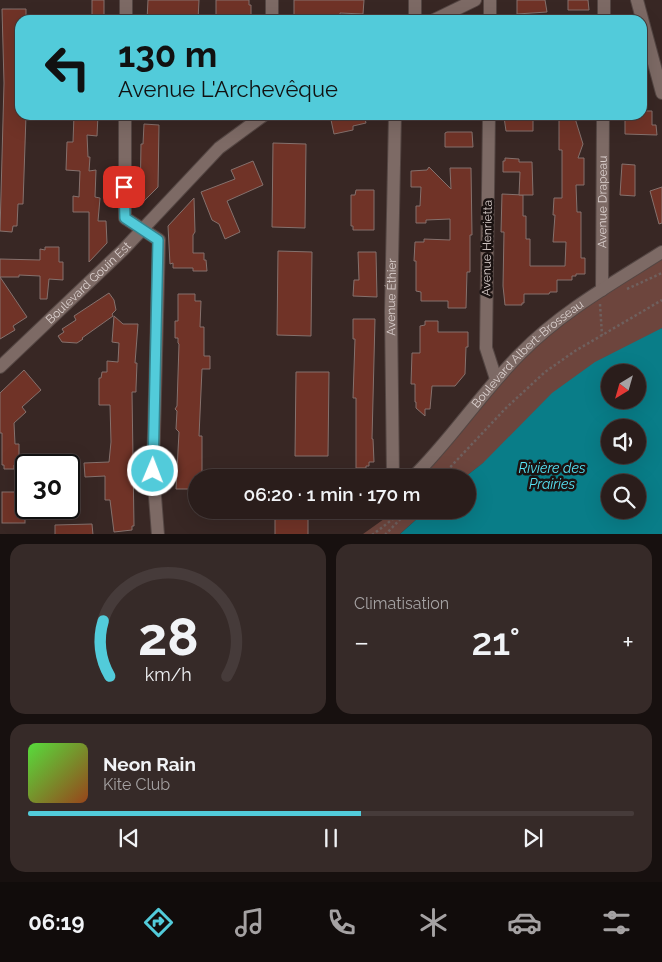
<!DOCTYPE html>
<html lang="fr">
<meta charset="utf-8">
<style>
:root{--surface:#2a1d1b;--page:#362a28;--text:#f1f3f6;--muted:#a5a2a3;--line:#463b3a;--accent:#52cbda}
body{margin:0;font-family:Raleway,sans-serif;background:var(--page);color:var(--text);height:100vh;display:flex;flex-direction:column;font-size:19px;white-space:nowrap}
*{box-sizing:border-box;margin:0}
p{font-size:16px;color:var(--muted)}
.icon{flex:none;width:28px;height:28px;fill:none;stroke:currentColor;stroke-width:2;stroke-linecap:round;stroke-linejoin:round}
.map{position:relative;height:534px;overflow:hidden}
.sheet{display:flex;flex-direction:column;gap:10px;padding:10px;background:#17100f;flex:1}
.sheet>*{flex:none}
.guide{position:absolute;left:15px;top:15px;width:632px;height:105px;border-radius:15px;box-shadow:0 5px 20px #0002,0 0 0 1px var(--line);background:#52cbda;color:#111;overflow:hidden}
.needle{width:32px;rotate:217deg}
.tools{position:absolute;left:601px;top:364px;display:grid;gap:10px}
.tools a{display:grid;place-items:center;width:45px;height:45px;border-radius:50%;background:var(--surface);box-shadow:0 5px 20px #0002,0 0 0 1px var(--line);font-size:25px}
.speed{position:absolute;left:15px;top:454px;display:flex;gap:10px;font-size:25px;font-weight:700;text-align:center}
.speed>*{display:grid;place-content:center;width:65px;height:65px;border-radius:50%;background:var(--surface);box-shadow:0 5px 20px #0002,0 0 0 1px var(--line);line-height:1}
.speed .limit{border:2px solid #111;border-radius:8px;background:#fff;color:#111}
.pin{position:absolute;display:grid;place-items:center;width:42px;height:42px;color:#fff;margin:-21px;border-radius:10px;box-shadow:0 2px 8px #0006}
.me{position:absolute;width:55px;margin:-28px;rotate:1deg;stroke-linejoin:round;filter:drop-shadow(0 0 4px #0008)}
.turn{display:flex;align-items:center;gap:18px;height:105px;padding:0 20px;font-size:22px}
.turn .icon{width:65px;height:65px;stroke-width:2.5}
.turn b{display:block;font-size:35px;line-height:42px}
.big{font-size:38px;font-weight:600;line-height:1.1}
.sheet .card{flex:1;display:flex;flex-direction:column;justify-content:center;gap:8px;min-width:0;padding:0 18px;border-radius:15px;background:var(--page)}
.sheet .dial{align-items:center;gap:0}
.dial svg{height:130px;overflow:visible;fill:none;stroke:var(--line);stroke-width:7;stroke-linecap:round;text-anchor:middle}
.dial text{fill:var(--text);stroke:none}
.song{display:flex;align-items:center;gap:15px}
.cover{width:60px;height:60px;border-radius:8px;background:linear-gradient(135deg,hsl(110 70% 55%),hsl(20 70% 35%))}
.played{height:5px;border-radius:2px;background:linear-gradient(90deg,var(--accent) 55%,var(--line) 55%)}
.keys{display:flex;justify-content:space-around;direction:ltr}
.heat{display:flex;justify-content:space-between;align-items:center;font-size:28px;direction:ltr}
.sheet .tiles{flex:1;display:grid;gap:10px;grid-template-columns:1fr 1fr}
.card:last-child{grid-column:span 2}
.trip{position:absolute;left:188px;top:469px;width:288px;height:50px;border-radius:25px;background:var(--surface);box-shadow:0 5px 20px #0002,0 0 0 1px var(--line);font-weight:600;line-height:50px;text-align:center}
.dock{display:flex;height:80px;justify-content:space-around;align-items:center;background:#110c0b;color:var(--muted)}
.dock .icon{width:35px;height:35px}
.dock .active{color:var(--accent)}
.dock b{font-size:22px;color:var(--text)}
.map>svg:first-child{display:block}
.green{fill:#6d453d}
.water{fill:#097d88;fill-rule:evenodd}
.building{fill:#703327;stroke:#85716d}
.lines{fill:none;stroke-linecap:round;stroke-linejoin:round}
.minor-casing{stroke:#544643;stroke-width:14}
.path{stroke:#6f605e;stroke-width:2.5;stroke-dasharray:2.5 2.5;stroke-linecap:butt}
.minor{stroke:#7d6a65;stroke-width:12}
.route-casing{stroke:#35848e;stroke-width:12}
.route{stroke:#52cbda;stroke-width:9}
.labels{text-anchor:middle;stroke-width:5;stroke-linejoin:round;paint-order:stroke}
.street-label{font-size:12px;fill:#dbd0ce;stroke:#1a1211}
.water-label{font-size:14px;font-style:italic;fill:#58e3f4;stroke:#1a1211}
</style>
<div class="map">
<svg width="662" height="535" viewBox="0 0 662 535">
<rect width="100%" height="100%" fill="#382724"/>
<g class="green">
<polygon points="662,251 662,328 465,477 406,478 539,336"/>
<polygon points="388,510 427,510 400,534 363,534 384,519"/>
</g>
<path class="water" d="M662,328V534H400L427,510H466V478L465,477L483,463L552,393L595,362ZM610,372H638V400H610ZM610,428H638V455H610ZM610,482H638V510H610Z"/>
<g class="building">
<rect x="92" y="0" width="12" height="16"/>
<polygon points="148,0 199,0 198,20 147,20"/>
<polygon points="216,0 249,0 249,5 251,5 251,20 216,20"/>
<polygon points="294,0 364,0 363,14 340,13 340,20 294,20"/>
<polygon points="517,0 545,0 547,12 517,14"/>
<polygon points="568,0 588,0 589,10 568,10"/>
<polygon points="2,9 26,9 26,20 20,20 20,115 26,115 23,204 18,204 17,226 13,226 12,232 0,231 4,83"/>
<polygon points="642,111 652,111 652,125 656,125 657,135 625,134 625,115 642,115"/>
<polygon points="74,115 98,115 97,136 87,135 88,157 90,157 89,171 96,170 95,197 100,198 98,221 106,221 107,243 89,262 89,212 73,212 73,196 79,197 80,171 66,170 67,142 73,142"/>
<polygon points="330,115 364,115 366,123 353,126 353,130 334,134"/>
<polygon points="559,115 574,115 583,144 578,158 584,158 584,185 576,185 577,212 581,212 581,258 585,258 585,274 576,274 576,276 572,276 572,280 557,280 557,292 550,292 549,294 524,294 524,303 522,303 522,305 505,305 503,286 504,232 501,232 502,194 523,195 523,216 526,216 526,239 530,239 530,266 565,266 566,242 553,242 555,215 553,215 554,198 562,198 562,150 559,150"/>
<polygon points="504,117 533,117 533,131 506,131"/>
<polygon points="144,124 159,125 158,187 140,205 141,144 143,144"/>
<polygon points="447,132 472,132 473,147 445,147 445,133"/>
<polygon points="273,143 306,144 305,228 272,227"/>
<polygon points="505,158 519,159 519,162 532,162 533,195 519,195 520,172 503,172 503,161 505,161"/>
<polygon points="253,161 263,185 227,201 240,232 225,239 219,224 212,220 201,192 235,179 231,170"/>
<polygon points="622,164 635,165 635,196 620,195"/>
<polygon points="429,167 451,189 450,168 471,168 472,235 470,235 470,272 467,272 466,308 448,308 448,301 421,301 421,292 416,291 416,261 414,261 415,242 424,242 424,239 450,240 450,219 426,220 426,223 416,223 416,206 420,206 421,187 411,187 411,171 427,170"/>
<polygon points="662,187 662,223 659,224 650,191"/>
<polygon points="356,190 374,190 374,230 353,230 353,226 351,226 351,195 355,195"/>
<polygon points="194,198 195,232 193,235 193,253 204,253 204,260 206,260 207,271 193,271 193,268 173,268 173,263 170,264 168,226"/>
<polygon points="45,247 59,247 59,262 63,262 63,280 49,279 47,299 40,299 40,276 19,275 19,277 0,277 27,317 13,326 15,330 0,339 0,259 40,260 40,249 45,250"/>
<polygon points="278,251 312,252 311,336 277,335"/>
<polygon points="358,252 376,252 377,297 353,296 354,280 359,280"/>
<polygon points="109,293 114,300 116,310 112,314 113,316 82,338 83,339 77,343 62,342 58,336 64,332 62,329 76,320 74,316"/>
<polygon points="178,294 195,294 195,301 201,301 200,327 204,327 204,356 210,356 210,369 202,369 199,436 202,436 202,478 196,478 196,489 176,489 179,432 176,429 177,411 175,409 177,406 179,344 178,343 178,338 175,338 175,321 178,321"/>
<polygon points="114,316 123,324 138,324 135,363 137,363 136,388 136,392 132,392 134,526 132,526 132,530 114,532 110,500 105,500 105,476 85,477 84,463 109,462 111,442 110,405 99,405 99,378 101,378 102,372 107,372 107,361 118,362 119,343 112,342"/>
<polygon points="353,319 375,319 372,439 373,439 374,462 369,462 369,466 366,466 366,468 356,468 356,398 353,398 355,339 353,339"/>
<polygon points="425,321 438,321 438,332 468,332 468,347 466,347 465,374 455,386 432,386 430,409 425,409 425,416 416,408 416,402 415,402 415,384 411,384 412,353 420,353 420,326 425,325"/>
<polygon points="24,370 41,390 22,407 26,412 14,423 15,444 19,444 19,465 14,465 14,469 4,469 4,465 2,465 2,433 0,433 0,393"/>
<polygon points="296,372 329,372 328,456 295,456"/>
<rect x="2" y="492" width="23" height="31"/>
<rect x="275" y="510" width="33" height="25"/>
<polygon points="92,524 93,535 55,535 55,525"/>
</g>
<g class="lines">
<defs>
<g id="minor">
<polyline points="637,0 662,93"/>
<polyline points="126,20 126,0"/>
<polyline points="272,20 272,0"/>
<polyline points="415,20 415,0"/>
<polyline points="434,20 475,0"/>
<polyline points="490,20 490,0"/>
<polyline points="604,20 604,0"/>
<polyline points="125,115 125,218 159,240 153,471 158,535"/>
<polyline points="489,115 486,348 496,379"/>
<path id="s1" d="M602,290L603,115"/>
<path id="s2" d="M0,367L123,250L219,148L264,115"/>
<path id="s3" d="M393,478L391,312L395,115"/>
<path id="s4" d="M412,478C451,440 481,393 520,354C561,312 613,283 662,252"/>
</g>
</defs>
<use href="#minor" class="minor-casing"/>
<g class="path">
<polyline points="627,289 662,273"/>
<polyline points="600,304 602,335"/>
<polyline points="440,478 506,408 545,372 575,351 662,300"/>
<polyline points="372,535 393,519 399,510"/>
<polyline points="385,535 409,510"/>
</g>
<use href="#minor" class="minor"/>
</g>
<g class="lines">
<defs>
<polyline id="route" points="124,187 125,218 158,240 153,471"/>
</defs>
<use href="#route" class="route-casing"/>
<use href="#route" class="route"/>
</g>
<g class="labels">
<g class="street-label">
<text dy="4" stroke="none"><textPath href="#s1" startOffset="88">Avenue Drapeau</textPath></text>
<text transform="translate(487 248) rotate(-89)" y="4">Avenue Henrietta</text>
<text dy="4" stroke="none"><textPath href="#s2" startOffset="122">Boulevard Gouin Est</textPath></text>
<text dy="4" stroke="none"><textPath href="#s3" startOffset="181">Avenue Éthier</textPath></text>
<text dy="4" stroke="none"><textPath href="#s4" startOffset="170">Boulevard Albert-Brosseau</textPath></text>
</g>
<g class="water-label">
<text x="552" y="473">Rivière des<tspan x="552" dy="16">Prairies</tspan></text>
</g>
</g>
</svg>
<div class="tools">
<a><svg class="needle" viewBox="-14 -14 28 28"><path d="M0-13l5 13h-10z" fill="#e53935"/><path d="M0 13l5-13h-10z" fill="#a5a2a3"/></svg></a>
<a><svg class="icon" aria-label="sound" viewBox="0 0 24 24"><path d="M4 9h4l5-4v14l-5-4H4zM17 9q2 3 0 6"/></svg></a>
<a><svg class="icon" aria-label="search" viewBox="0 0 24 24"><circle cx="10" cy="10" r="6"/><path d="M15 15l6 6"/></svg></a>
</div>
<div class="speed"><div class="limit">30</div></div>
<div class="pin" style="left:124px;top:187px;background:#d93025"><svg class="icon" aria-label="arrive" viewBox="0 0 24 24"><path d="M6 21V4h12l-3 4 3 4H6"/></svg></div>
<svg class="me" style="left:153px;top:471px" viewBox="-20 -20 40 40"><circle r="17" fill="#52cbda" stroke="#fff" stroke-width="3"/><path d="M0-11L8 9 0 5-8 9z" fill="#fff"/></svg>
<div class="trip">06:20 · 1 min · 170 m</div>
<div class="guide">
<div class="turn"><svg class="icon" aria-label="left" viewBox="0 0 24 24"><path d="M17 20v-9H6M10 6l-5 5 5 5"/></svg><div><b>130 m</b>Avenue L'Archevêque</div></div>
</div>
</div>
<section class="sheet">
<div class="tiles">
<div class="card dial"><svg viewBox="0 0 100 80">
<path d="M14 69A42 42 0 1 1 86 69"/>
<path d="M14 69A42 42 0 0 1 10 35" stroke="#52cbda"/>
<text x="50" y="56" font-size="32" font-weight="700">28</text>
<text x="50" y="72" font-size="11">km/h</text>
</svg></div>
<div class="card"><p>Climatisation</p>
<div class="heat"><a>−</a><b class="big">21°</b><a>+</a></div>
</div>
<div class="card">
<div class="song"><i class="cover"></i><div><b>Neon Rain</b><p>Kite Club</p></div></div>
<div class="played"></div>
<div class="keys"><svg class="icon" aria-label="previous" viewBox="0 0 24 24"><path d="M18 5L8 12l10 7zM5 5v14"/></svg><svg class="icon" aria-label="pause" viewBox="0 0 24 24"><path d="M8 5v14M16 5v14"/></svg><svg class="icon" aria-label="next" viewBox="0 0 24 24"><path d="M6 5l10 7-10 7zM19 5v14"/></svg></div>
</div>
</div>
</section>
<nav class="dock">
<b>06:19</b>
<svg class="icon active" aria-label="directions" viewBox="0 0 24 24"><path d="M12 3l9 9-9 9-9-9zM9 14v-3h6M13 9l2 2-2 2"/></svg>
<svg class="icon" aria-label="music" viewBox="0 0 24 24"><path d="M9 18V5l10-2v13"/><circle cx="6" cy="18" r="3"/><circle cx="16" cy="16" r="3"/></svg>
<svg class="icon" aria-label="phone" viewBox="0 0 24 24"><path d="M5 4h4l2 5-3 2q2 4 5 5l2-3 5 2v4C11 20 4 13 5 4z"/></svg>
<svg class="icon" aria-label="climate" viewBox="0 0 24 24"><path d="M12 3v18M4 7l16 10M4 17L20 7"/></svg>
<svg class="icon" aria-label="car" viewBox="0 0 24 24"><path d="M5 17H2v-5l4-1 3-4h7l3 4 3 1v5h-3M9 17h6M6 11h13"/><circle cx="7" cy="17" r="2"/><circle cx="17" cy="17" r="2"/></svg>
<svg class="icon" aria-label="filters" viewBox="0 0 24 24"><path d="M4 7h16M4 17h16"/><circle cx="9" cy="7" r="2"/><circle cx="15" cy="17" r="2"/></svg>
</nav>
